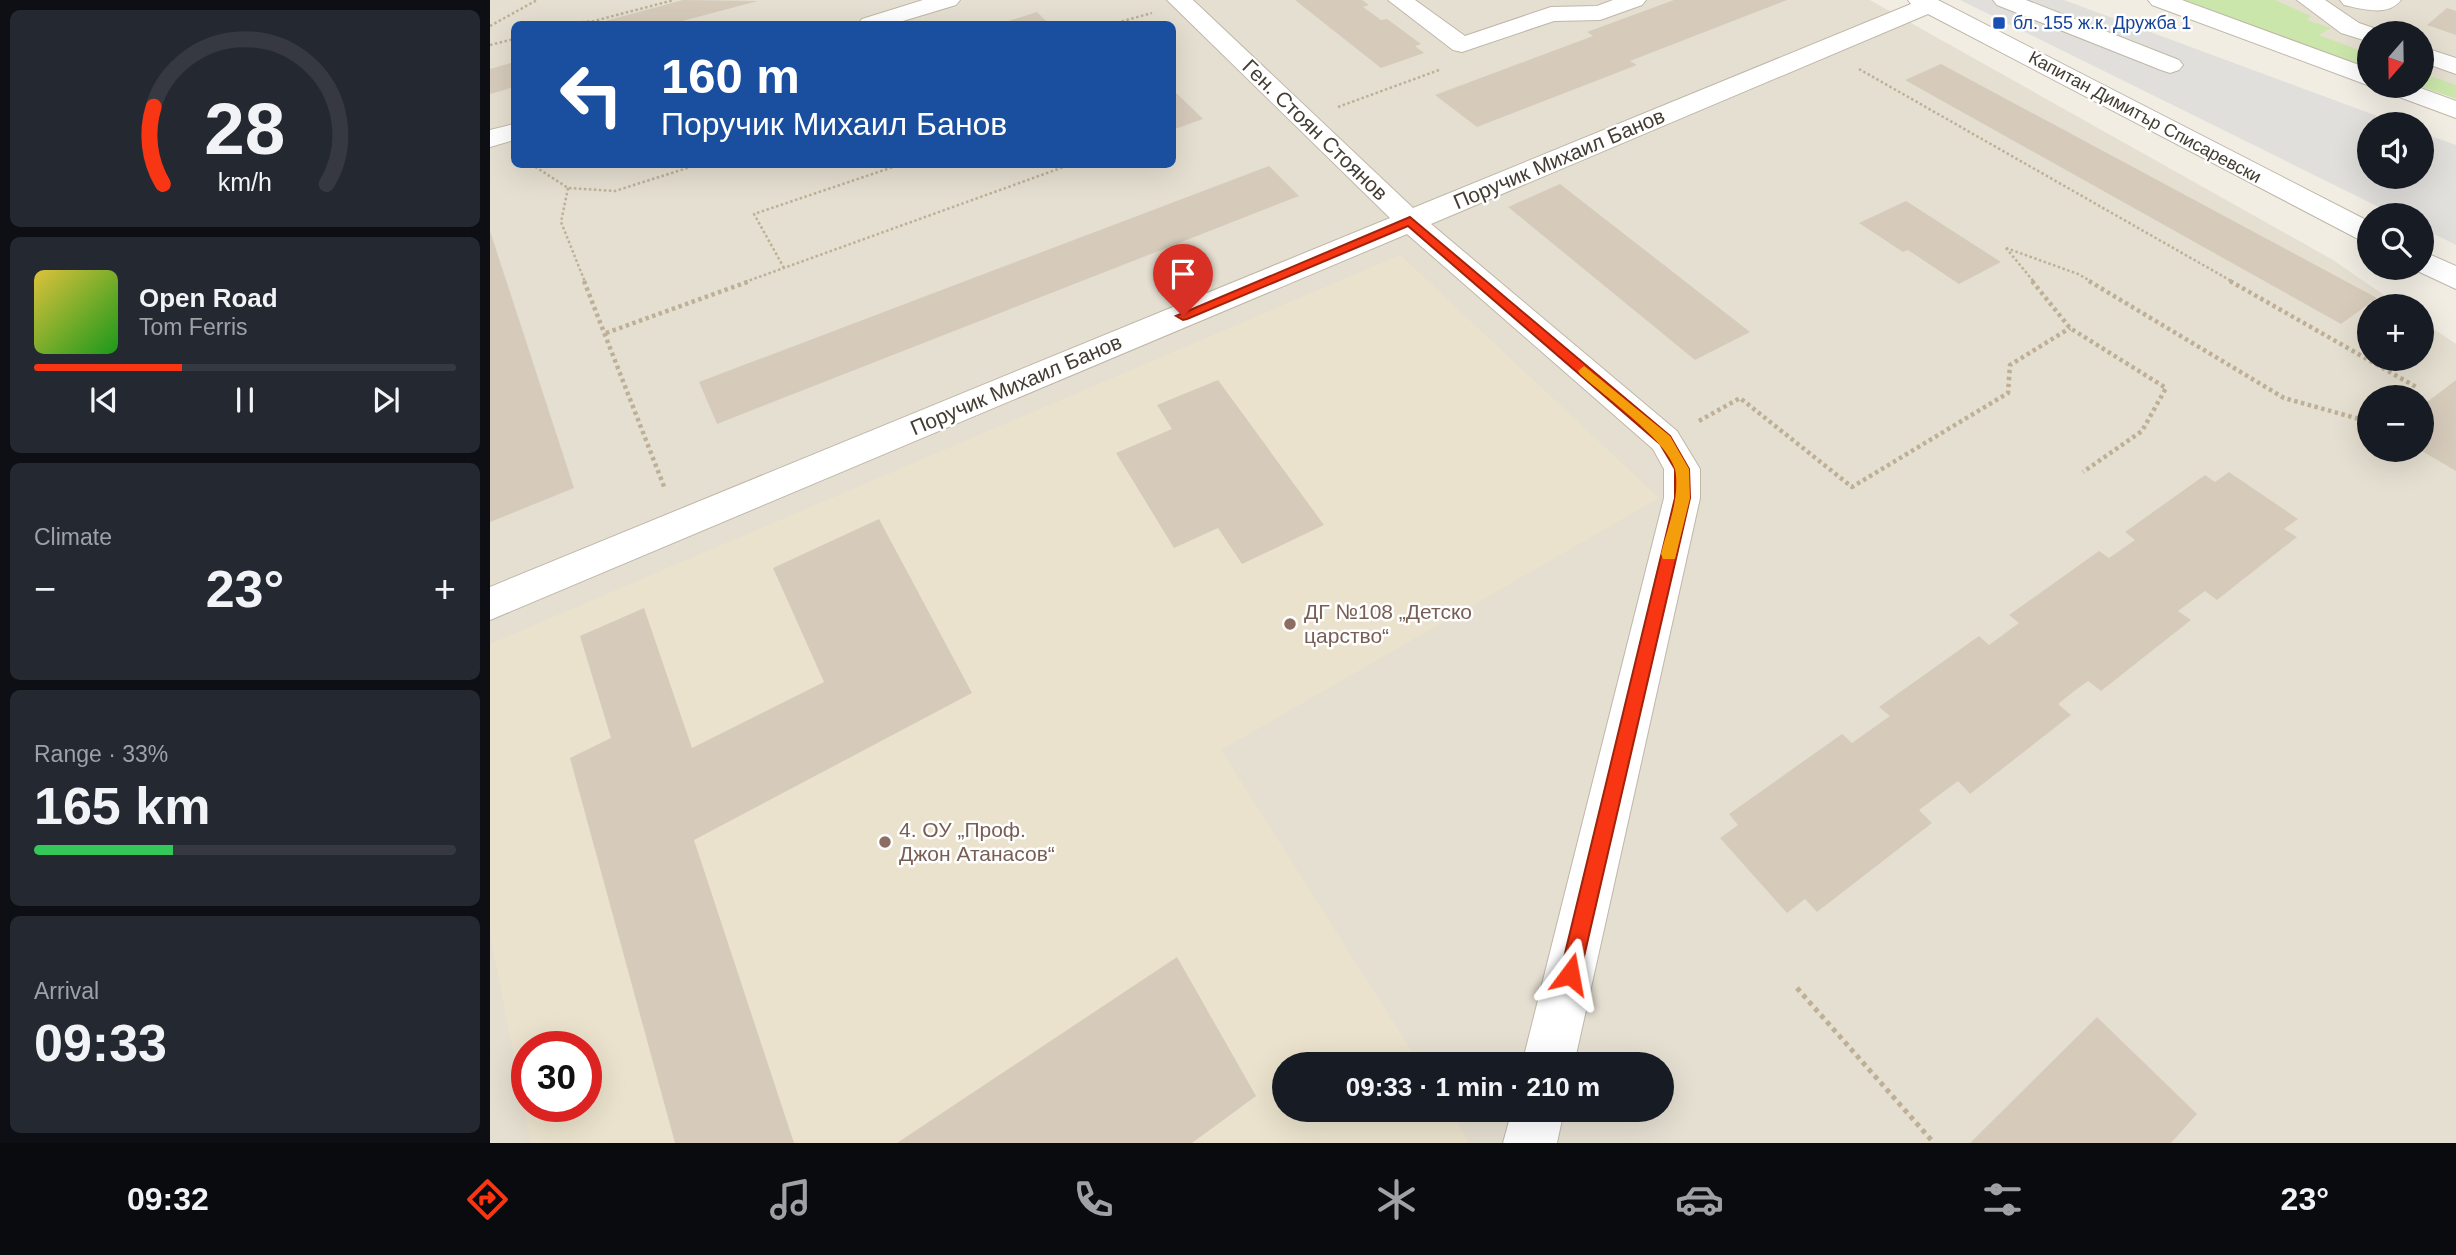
<!DOCTYPE html>
<meta charset="utf-8">
<style>
:root{--surface:#171b24;--page:#242831;--text:#f1f3f6;--muted:#9ea1a6;--line:#363941;--accent:#f83613}
body{margin:0;font-family:Helvetica,sans-serif;background:var(--page);color:var(--text);height:100vh;display:flex;flex-direction:column;font-size:26px;white-space:nowrap}
*{box-sizing:border-box;margin:0}
p{font-size:23px;color:var(--muted)}
.icon{flex:none;width:38px;height:38px;fill:none;stroke:currentColor;stroke-width:2;stroke-linecap:round;stroke-linejoin:round}
.map{position:relative;flex:1;overflow:hidden}
.drawer{display:flex;flex-direction:column;gap:10px;padding:10px;background:#0d0f14;width:490px}
.drawer>*{flex:none}
.top-card{position:absolute;left:21px;top:21px;width:665px;height:147px;border-radius:10px;box-shadow:0 7px 28px #0002;background:#1a4fa0;color:#fff;overflow:hidden}
.needle{width:46px;rotate:200deg}
.controls{position:absolute;left:1867px;top:21px;display:grid;gap:14px}
.controls a{display:grid;place-items:center;width:77px;height:77px;border-radius:50%;background:var(--surface);box-shadow:0 7px 28px #0002;font-size:35px}
.speed{position:absolute;left:21px;top:1031px;display:flex;gap:14px;font-size:35px;font-weight:700;text-align:center}
.speed>*{display:grid;place-content:center;width:91px;height:91px;border-radius:50%;background:var(--surface);box-shadow:0 7px 28px #0002;line-height:1}
.speed .limit{border:10px solid #d22;background:#fff;color:#111}
.pin{position:absolute;display:grid;place-items:center;width:60px;height:60px;color:#fff;margin:-72px -30px;border-radius:50% 50% 50% 0;rotate:-45deg;box-shadow:0 0 7px #0007}
.pin .icon{rotate:45deg}
.me{position:absolute;width:77px;margin:-38px;rotate:13deg;stroke-linejoin:round;filter:drop-shadow(0 0 5px #0008)}
.turn{display:flex;align-items:center;gap:24px;height:147px;padding:0 35px;font-size:32px}
.turn .icon{width:91px;height:91px;stroke-width:2.5}
.turn b{display:block;font-size:49px;line-height:60px}
.big{font-size:52px;font-weight:600;line-height:1.1}
.drawer .tile{flex:1;display:flex;flex-direction:column;justify-content:center;gap:10px;min-width:0;padding:0 24px;border-radius:10px;background:var(--page)}
.drawer .dial{align-items:center;gap:0}
.dial svg{height:182px;overflow:visible;fill:none;stroke:var(--line);stroke-width:7;stroke-linecap:round;text-anchor:middle}
.dial text{fill:var(--text);stroke:none}
.song{display:flex;align-items:center;gap:21px}
.cover{width:84px;height:84px;border-radius:10px;background:linear-gradient(135deg,hsl(50 70% 55%),hsl(120 70% 35%))}
.played{height:7px;border-radius:4px;background:linear-gradient(90deg,var(--accent) 35%,var(--line) 35%)}
.keys{display:flex;justify-content:space-around;direction:ltr}
.heat{display:flex;justify-content:space-between;align-items:center;font-size:38px;direction:ltr}
.charge{height:10px;border-radius:5px;background:linear-gradient(90deg,#34c759 33%,var(--line) 0)}
.trip{position:absolute;left:782px;top:1052px;width:402px;height:70px;border-radius:35px;background:var(--surface);box-shadow:0 7px 28px #0002;font-weight:600;line-height:70px;text-align:center}
.tabs{display:flex;height:112px;justify-content:space-around;align-items:center;background:#090b0e;color:var(--muted)}
.tabs .icon{width:49px;height:49px}
.tabs .current{color:var(--accent)}
.tabs b{font-size:32px;color:var(--text)}
main{display:flex;flex:1;min-height:0}
.map>svg:first-child{display:block}
.residential{fill:#e5dfd1;fill-rule:evenodd}
.education{fill:#eae2cc;fill-rule:evenodd}
.green{fill:#cbe6ab}
.parking{fill:#e1dfdb}
.building{fill:#d6cbbb}
.lines{fill:none;stroke-linecap:round;stroke-linejoin:round}
.minor-casing{stroke:#bfb7a8;stroke-width:2}
.path-far2{stroke:#beb097;stroke-width:2.5;stroke-dasharray:2.5 2.5;stroke-linecap:butt}
.path-far1{stroke:#beb097;stroke-width:4.5;stroke-dasharray:3.5 3.5;stroke-linecap:butt}
.path{stroke:#beb097;stroke-width:5;stroke-dasharray:4.5 4.5;stroke-linecap:butt}
.minor{fill:#fff;fill-rule:evenodd}
.route{fill:#f83613;stroke:#a1230c;stroke-width:2}
.slow{fill:#f59e0b}
.transit-dot{fill:#1a4fb4;stroke:#fff;stroke-width:2.5}
.education-dot{fill:#8d6e63;stroke:#fff;stroke-width:2.5}
.labels{text-anchor:middle;stroke-width:5;stroke-linejoin:round;paint-order:stroke}
.far-transit-label{font-size:18px;fill:#164399;stroke:#fff;text-anchor:start}
.far-street-label{font-size:18px;fill:#433d33;stroke:#fff}
.street-label{font-size:21px;fill:#433d33;stroke:#fff}
.education-label{font-size:21px;fill:#785e54;stroke:#fff;text-anchor:start}
</style>
<main>
<section class="drawer">
<div class="tile dial"><svg viewBox="0 0 100 80">
<path d="M14 69A42 42 0 1 1 86 69"/>
<path d="M14 69A42 42 0 0 1 10 35" stroke="#f83613"/>
<text x="50" y="56" font-size="32" font-weight="700">28</text>
<text x="50" y="72" font-size="11">km/h</text>
</svg></div>
<div class="tile">
<div class="song"><i class="cover"></i><div><b>Open Road</b><p>Tom Ferris</p></div></div>
<div class="played"></div>
<div class="keys"><svg class="icon" aria-label="previous" viewBox="0 0 24 24"><path d="M18 5L8 12l10 7zM5 5v14"/></svg><svg class="icon" aria-label="pause" viewBox="0 0 24 24"><path d="M8 5v14M16 5v14"/></svg><svg class="icon" aria-label="next" viewBox="0 0 24 24"><path d="M6 5l10 7-10 7zM19 5v14"/></svg></div>
</div>
<div class="tile"><p>Climate</p>
<div class="heat"><a>−</a><b class="big">23°</b><a>+</a></div>
</div>
<div class="tile"><p>Range · 33%</p><b class="big">165 km</b><div class="charge"></div></div>
<div class="tile"><p>Arrival</p><b class="big">09:33</b></div>
</section>
<div class="map">
<svg width="1966" height="1143" viewBox="0 0 1966 1143">
<rect width="100%" height="100%" fill="#f1ede3"/>
<g class="residential">
<path d="M0,0H1380L1843,260L1910,306H1880V359H1932V321L1966,344V1143H0ZM24,24H682V164H24ZM1880,397H1932V450H1880ZM37,1046H96V1106H37ZM794,1064H1172V1110H794Z"/>
<polygon points="1690,0 1966,0 1966,97 1932,85 1932,33 1880,33 1879,66"/>
</g>
<path class="education" d="M910,255L1169,498L731,750L930,1064H794V1110H959L977,1138V1143H41L0,934V644ZM37,1046H96V1106H37Z"/>
<g class="green">
<polygon points="1684,0 1785,0 1821,16 1817,20 1841,28 1829,35 1879,54 1879,69"/>
<polygon points="1932,73 1966,85 1966,99 1929,86 1932,86"/>
</g>
<polygon class="parking" points="1470,0 1574,0 1909,124 1880,124 1880,177 1932,177 1932,133 1966,145 1966,245 1932,228 1932,215 1905,215"/>
<g class="building">
<polygon points="193,0 268,1 181,24 104,24"/>
<polygon points="805,0 872,0 879,5 873,7 891,20 897,19 931,44 925,46 934,53 891,68"/>
<polygon points="1184,0 1297,0 1140,61 1147,65 987,127 945,95 1103,36 1097,32"/>
<polygon points="1957,8 1966,11 1966,35 1937,25"/>
<polygon points="547,12 559,24 509,24"/>
<polygon points="24,62 24,87 0,94 0,69"/>
<polygon points="1451,64 1887,298 1851,324 1415,80"/>
<polygon points="682,89 713,119 682,130"/>
<polygon points="779,166 809,196 227,424 209,382"/>
<polygon points="1070,184 1260,332 1205,360 1018,207"/>
<polygon points="1416,201 1511,262 1469,284 1418,250 1413,252 1369,223"/>
<polygon points="0,231 84,488 0,522"/>
<polygon points="728,380 834,525 752,564 728,528 684,548 626,453 682,429 667,405"/>
<polygon points="1966,380 1966,471 1932,451 1932,406"/>
<polygon points="1739,472 1808,519 1794,529 1807,537 1727,600 1715,591 1688,611 1701,620 1611,691 1598,681 1583,692 1568,704 1581,715 1480,794 1468,781 1429,810 1442,823 1327,912 1315,899 1297,913 1230,838 1248,825 1239,814 1352,734 1362,743 1400,716 1389,707 1489,636 1499,645 1529,623 1519,615 1609,551 1619,558 1645,540 1635,532 1715,475 1725,482"/>
<polygon points="389,519 482,693 204,840 304,1143 185,1143 80,758 121,738 90,636 154,608 202,748 334,682 283,568"/>
<polygon points="687,957 766,1096 702,1143 407,1143"/>
<polygon points="1607,1017 1707,1114 1681,1143 1480,1143"/>
</g>
<g class="lines">
<defs>
<g id="minor">
<polygon points="433,0 470,0 466,5 403,24 368,24 372,19"/>
<polygon points="677,0 703,0 923,208 1421,4 1418,0 1448,0 1880,222 1880,243 1870,240 1438,14 941,224 1187,431 1210,469 1210,498 1084,1064 1032,1064 1174,498 1174,469 1163,449 917,234 0,620 0,587 900,218"/>
<polygon points="898,0 925,0 975,36 1061,7 1107,6 1123,0 1156,0 1152,5 1110,20 1064,21 972,52 963,50"/>
<polygon points="1503,0 1536,0 1689,60 1693,65 1689,70 1680,73 1671,70 1507,5"/>
<polygon points="1658,0 1692,0 1880,69 1880,86 1662,5"/>
<polygon points="1807,0 1835,0 1869,23 1889,30 1891,33 1880,33 1880,42 1851,33"/>
<path d="M1850,0H1911C1898,17 1872,9 1854,5Z"/>
<polygon points="1932,47 1966,58 1966,74 1932,62"/>
<polygon points="1889,86 1925,86 1966,101 1966,118 1893,91"/>
<polygon points="24,124 24,140 0,147 0,130"/>
<polygon points="1932,251 1966,266 1966,289 1921,268 1932,268"/>
<polygon points="1022,1110 1074,1110 1067,1143 1013,1143"/>
</g>
</defs>
<use href="#minor" class="minor-casing"/>
<g class="path-far2">
<polyline points="77,24 104,21 184,0"/>
<polyline points="622,24 662,13"/>
<polyline points="0,26 47,0"/>
<polyline points="0,45 24,39"/>
<polyline points="1369,69 1743,282"/>
<polyline points="848,107 949,70"/>
<polyline points="41,164 78,188 125,191 210,164"/>
<polyline points="78,188 71,222 95,282"/>
<polyline points="1516,248 1588,274 1602,282"/>
<polyline points="1516,248 1544,282"/>
<polyline points="294,268 264,214 412,164"/>
<polyline points="255,282 582,164"/>
</g>
<g class="path-far1">
<polyline points="94,281 175,489"/>
<polyline points="1542,281 1580,328 1676,388 1652,431 1593,472"/>
<polyline points="1599,281 1794,398 1880,422"/>
<polyline points="1740,281 1928,388"/>
<polyline points="116,333 260,281"/>
<polyline points="1209,421 1250,398 1362,487 1518,393 1520,365 1580,328"/>
</g>
<polyline class="path" points="1307,988 1444,1143"/>
<use href="#minor" class="minor"/>
</g>
<polygon class="route" points="920,217 1180,436 1199,469 1200,498 1090,974 1087,981 1080,984 1073,981 1070,974 1185,498 1185,469 1170,444 918,226 697,319 693,320 686,316"/>
<path class="slow" d="M1094,366L1180,436L1199,469L1200,498L1185,559H1173L1171,554C1177,529 1191,496 1185,469C1177,440 1113,395 1090,374L1088,371Z"/>
<rect class="transit-dot" x="1502" y="16" width="14" height="14" rx="3.5"/>
<g class="education-dot">
<circle cx="800" cy="624" r="7"/>
<circle cx="395" cy="842" r="7"/>
</g>
<g class="labels">
<g class="far-transit-label">
<text x="1523" y="29">бл. 155 ж.к. Дружба 1</text>
</g>
<g class="far-street-label">
<text transform="translate(1655 117) rotate(28)" y="6">Капитан Димитър Списаревски</text>
</g>
<g class="street-label">
<text transform="translate(825 130) rotate(44)" y="7">Ген. Стоян Стоянов</text>
<text transform="translate(1069 159) rotate(-23)" y="7">Поручик Михаил Банов</text>
<text transform="translate(526 385) rotate(-23)" y="7">Поручик Михаил Банов</text>
</g>
<g class="education-label">
<text x="814" y="619">ДГ №108 „Детско<tspan x="814" dy="24">царство“</tspan></text>
<text x="409" y="837">4. ОУ „Проф.<tspan x="409" dy="24">Джон Атанасов“</tspan></text>
</g>
</g>
</svg>
<div class="controls">
<a><svg class="needle" viewBox="-14 -14 28 28"><path d="M0-13l5 13h-10z" fill="#e53935"/><path d="M0 13l5-13h-10z" fill="#9ea1a6"/></svg></a>
<a><svg class="icon" aria-label="sound" viewBox="0 0 24 24"><path d="M4 9h4l5-4v14l-5-4H4zM17 9q2 3 0 6"/></svg></a>
<a><svg class="icon" aria-label="search" viewBox="0 0 24 24"><circle cx="10" cy="10" r="6"/><path d="M15 15l6 6"/></svg></a>
<a>+</a>
<a>−</a>
</div>
<div class="speed"><div class="limit">30</div></div>
<div class="pin" style="left:693px;top:316px;background:#d93025"><svg class="icon" aria-label="arrive" viewBox="0 0 24 24"><path d="M6 21V4h12l-3 4 3 4H6"/></svg></div>
<svg class="me" style="left:1080px;top:974px" viewBox="-20 -20 40 40"><path d="M0-17L14 15 0 8-14 15z" fill="#f83613" stroke="#fff" stroke-width="4"/></svg>
<div class="trip">09:33 · 1 min · 210 m</div>
<div class="top-card">
<div class="turn"><svg class="icon" aria-label="left" viewBox="0 0 24 24"><path d="M17 20v-9H6M10 6l-5 5 5 5"/></svg><div><b>160 m</b>Поручик Михаил Банов</div></div>
</div>
</div>
</main>
<nav class="tabs">
<b>09:32</b>
<svg class="icon current" aria-label="directions" viewBox="0 0 24 24"><path d="M12 3l9 9-9 9-9-9zM9 14v-3h6M13 9l2 2-2 2"/></svg>
<svg class="icon" aria-label="music" viewBox="0 0 24 24"><path d="M9 18V5l10-2v13"/><circle cx="6" cy="18" r="3"/><circle cx="16" cy="16" r="3"/></svg>
<svg class="icon" aria-label="phone" viewBox="0 0 24 24"><path d="M5 4h4l2 5-3 2q2 4 5 5l2-3 5 2v4C11 20 4 13 5 4z"/></svg>
<svg class="icon" aria-label="climate" viewBox="0 0 24 24"><path d="M12 3v18M4 7l16 10M4 17L20 7"/></svg>
<svg class="icon" aria-label="car" viewBox="0 0 24 24"><path d="M5 17H2v-5l4-1 3-4h7l3 4 3 1v5h-3M9 17h6M6 11h13"/><circle cx="7" cy="17" r="2"/><circle cx="17" cy="17" r="2"/></svg>
<svg class="icon" aria-label="filters" viewBox="0 0 24 24"><path d="M4 7h16M4 17h16"/><circle cx="9" cy="7" r="2"/><circle cx="15" cy="17" r="2"/></svg>
<b>23°</b>
</nav>
